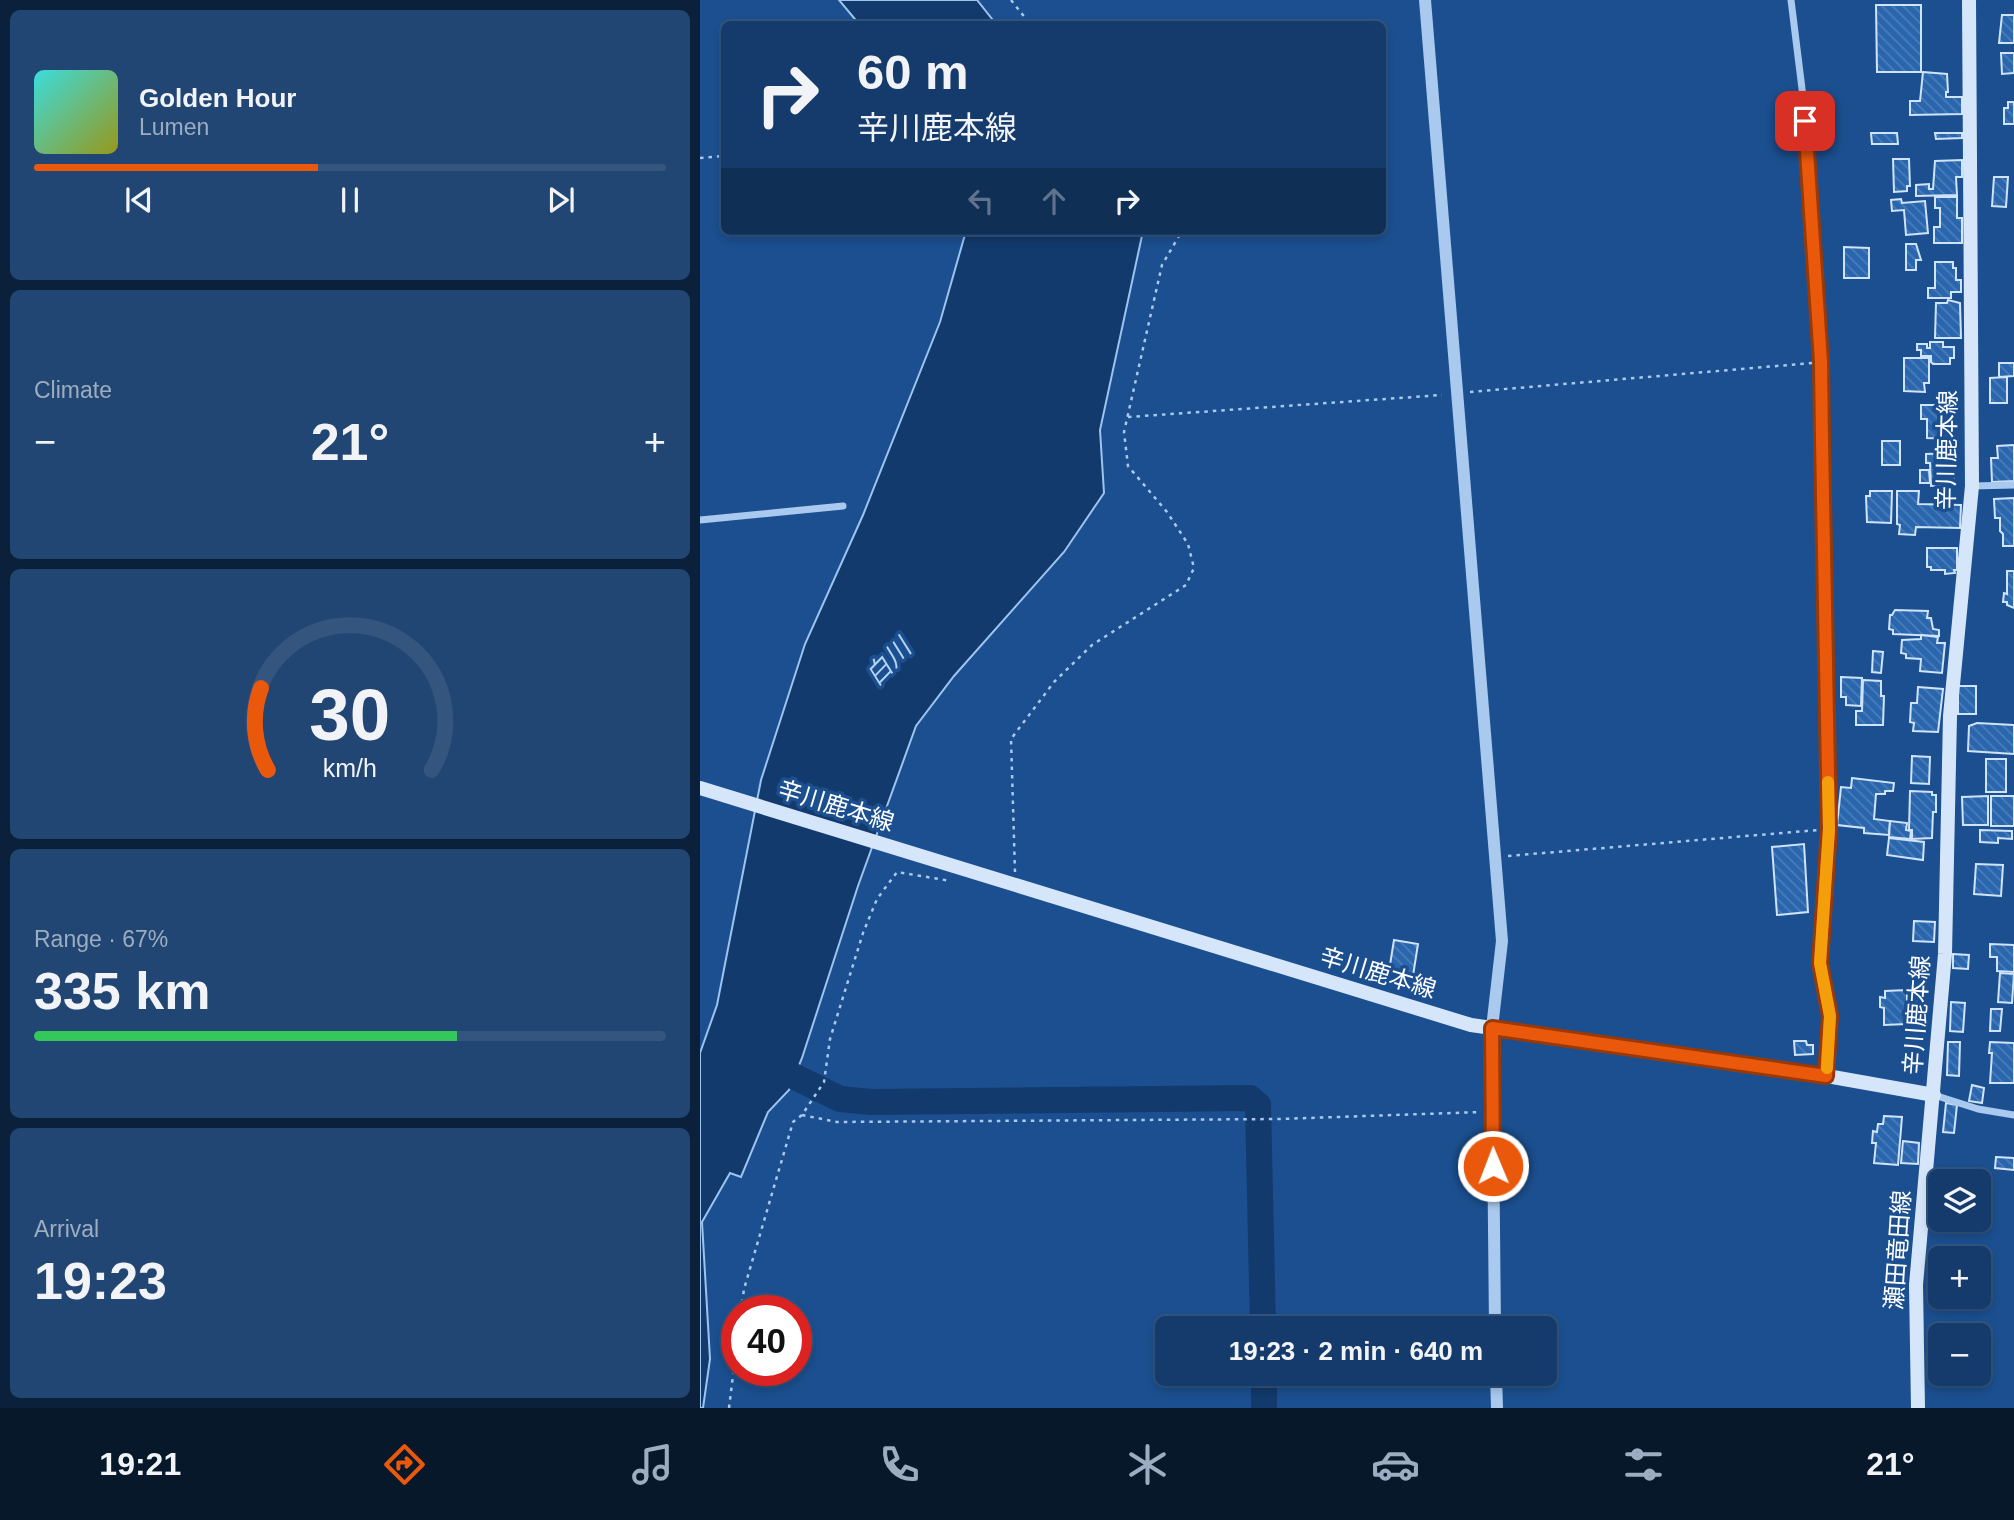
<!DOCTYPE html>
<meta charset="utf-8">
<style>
:root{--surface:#143b6b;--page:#214673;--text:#f1f3f6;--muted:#9dadc1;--line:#33557e;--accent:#ea580c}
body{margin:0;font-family:Helvetica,"Noto Sans JP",sans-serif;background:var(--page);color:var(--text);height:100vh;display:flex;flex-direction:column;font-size:26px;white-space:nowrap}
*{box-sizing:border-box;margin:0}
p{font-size:23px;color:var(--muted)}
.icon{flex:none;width:38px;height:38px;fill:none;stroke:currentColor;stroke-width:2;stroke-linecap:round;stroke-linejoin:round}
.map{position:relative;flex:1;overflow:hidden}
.drawer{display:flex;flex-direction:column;gap:10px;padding:10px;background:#0b203b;width:700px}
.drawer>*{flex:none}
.guide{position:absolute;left:21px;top:21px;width:665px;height:214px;border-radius:10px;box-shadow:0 4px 10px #0003,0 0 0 2px var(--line);background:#143b6b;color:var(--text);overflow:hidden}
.fabs{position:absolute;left:1228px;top:1169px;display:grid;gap:14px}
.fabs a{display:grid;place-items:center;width:63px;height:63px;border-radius:10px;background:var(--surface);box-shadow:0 4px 10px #0003,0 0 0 2px var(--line);font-size:35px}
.speed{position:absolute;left:21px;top:1295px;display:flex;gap:14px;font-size:35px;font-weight:700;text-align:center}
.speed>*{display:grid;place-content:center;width:91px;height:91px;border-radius:50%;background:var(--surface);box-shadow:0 4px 10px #0003,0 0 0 2px var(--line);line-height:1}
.speed .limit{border:10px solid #d22;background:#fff;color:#111}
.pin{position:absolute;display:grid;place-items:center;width:60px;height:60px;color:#fff;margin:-30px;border-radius:14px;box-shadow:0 4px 10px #0006}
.me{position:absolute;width:77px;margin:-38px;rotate:359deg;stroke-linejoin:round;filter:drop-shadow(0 0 5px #0008)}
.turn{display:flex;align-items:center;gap:24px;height:147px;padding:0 21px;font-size:32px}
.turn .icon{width:91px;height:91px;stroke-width:2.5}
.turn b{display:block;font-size:49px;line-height:60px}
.lanes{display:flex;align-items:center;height:66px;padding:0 21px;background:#0003;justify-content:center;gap:35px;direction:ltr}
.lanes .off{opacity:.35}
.big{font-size:52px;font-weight:700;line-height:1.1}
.drawer .tile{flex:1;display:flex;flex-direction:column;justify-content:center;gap:10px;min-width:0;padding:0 24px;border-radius:10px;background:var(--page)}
.drawer .dial{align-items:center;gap:0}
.dial svg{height:182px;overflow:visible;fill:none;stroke:var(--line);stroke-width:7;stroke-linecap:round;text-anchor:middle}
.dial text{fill:var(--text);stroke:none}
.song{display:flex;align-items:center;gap:21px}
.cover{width:84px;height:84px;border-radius:10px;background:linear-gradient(135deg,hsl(180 70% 55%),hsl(60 70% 35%))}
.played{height:7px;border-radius:4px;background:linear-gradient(90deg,var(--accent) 45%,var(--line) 45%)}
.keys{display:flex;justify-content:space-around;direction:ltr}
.heat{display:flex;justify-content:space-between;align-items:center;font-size:38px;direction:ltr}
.charge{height:10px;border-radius:5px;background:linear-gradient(90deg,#34c759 67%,var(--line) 0)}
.trip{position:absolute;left:455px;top:1316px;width:402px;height:70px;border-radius:10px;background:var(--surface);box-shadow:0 4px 10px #0003,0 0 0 2px var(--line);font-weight:700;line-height:70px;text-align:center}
.menu{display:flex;height:112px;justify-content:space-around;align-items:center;background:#08182b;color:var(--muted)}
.menu .icon{width:49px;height:49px}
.menu .on{color:var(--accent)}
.menu b{font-size:32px;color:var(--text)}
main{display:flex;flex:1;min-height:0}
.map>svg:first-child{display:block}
.water{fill:#123a6d;stroke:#9cc4f0;stroke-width:2}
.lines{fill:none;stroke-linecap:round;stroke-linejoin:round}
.river{stroke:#123a6d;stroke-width:26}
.building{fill:url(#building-back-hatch);stroke:#cfe3fa;stroke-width:2}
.path{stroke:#a9c9ee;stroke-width:2.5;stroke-dasharray:3.5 5;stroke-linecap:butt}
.minor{stroke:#a9c9ee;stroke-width:7}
.tertiary{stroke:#a9c9ee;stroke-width:12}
.secondary{stroke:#d6e6fa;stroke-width:14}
.route-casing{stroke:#983908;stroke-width:18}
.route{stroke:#ea580c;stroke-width:12}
.slow{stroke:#f59e0b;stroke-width:12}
.labels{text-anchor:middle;stroke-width:7;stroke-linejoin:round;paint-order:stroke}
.street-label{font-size:24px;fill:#fff;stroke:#1b4f8f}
.water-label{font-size:26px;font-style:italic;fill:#b5d3f5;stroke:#1b4f8f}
</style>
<main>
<section class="drawer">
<div class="tile">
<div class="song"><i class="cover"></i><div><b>Golden Hour</b><p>Lumen</p></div></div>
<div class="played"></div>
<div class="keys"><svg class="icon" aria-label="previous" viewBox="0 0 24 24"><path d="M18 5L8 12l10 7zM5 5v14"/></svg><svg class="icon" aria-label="pause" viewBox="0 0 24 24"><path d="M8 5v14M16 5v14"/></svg><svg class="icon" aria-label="next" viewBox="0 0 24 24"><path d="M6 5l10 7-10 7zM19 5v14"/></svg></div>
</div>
<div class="tile"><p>Climate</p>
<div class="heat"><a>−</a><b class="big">21°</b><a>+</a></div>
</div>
<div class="tile dial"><svg viewBox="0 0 100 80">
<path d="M14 69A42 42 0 1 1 86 69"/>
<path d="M14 69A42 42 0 0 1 11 33" stroke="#ea580c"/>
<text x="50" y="56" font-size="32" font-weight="700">30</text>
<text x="50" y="72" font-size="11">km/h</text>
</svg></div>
<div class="tile"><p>Range · 67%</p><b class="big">335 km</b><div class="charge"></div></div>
<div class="tile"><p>Arrival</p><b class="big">19:23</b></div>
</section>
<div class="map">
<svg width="1314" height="1408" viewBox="0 0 1314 1408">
<defs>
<pattern id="building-back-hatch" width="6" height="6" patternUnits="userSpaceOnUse" patternTransform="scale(1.75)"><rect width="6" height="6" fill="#2a66ad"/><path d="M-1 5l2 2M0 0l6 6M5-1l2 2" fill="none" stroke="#4a7db9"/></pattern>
</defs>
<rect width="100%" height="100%" fill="#1b4f8f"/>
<g class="water">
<polygon points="139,0 277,0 296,24 159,24"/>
<polygon points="266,231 443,231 400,430 404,493 364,552 254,676 216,726 158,886 102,1058 89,1090 68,1112 41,1177 30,1173 2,1222 10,1359 3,1408 0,1408 0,1053 17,1005 61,780 105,644 163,515 240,322"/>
</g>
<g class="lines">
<g class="river">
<polyline points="69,1054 79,1069 140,1099 171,1102 550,1098 558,1105 563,1328"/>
<polyline points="564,1374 564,1408"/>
</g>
</g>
<g class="building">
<polygon points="1176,5 1221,5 1221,72 1177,72"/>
<polygon points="1302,15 1314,15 1314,43 1299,43"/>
<polygon points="1301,53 1314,53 1314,73 1302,74"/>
<polygon points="1223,72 1247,74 1248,92 1246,92 1246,97 1262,97 1262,114 1210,115 1210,101 1220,101"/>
<polygon points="1308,102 1314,102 1314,124 1304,124 1304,108 1308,108"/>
<polygon points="1171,133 1197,133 1198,144 1172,144"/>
<polygon points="1235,133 1262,133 1262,138 1236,139"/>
<polygon points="1193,159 1209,159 1210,186 1207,186 1207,191 1194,192"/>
<polygon points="1262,160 1262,177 1256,177 1257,195 1216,196 1216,185 1229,184 1229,189 1233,189 1235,161"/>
<polygon points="1294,177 1308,177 1306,207 1292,206"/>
<polygon points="1235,197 1257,197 1257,218 1262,218 1262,243 1234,243 1234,227 1240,227 1240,208 1235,208"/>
<polygon points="1201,199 1202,203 1225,201 1228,233 1206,235 1204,210 1192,211 1191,200"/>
<polygon points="1206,244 1216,244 1221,260 1216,260 1216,270 1206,270"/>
<polygon points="1144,247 1169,248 1169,278 1144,278"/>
<polygon points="1235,262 1253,262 1253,268 1256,268 1256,280 1261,280 1261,292 1251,292 1251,298 1228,298 1228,288 1235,288"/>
<polygon points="1248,300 1260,303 1261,338 1235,338 1236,303 1247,303"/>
<polygon points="1230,342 1243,342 1243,347 1254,347 1254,358 1250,358 1250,364 1233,364 1231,362 1231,356 1221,356 1221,350 1217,350 1217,344 1227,344 1227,348 1230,348"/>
<polygon points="1204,358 1229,358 1229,383 1224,383 1225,392 1204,391"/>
<polygon points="1299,363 1314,363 1314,376 1299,377"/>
<polygon points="1307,377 1307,403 1290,403 1290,378"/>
<polygon points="1221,405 1248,405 1252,422 1252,439 1227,438 1227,419 1221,419"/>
<rect x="1182" y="441" width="18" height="24"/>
<polygon points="1314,445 1314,481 1292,482 1291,458 1298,458 1297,446"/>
<polygon points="1252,453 1254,484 1231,486 1230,463 1226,463 1226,454"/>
<polygon points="1220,470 1229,470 1230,483 1220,483"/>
<polygon points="1170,491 1192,491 1191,523 1167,522 1166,496 1170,496"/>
<polygon points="1197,491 1219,491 1218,504 1261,505 1260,528 1216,527 1215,535 1199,534 1200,525 1197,524"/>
<polygon points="1314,498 1314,546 1303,546 1303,534 1300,531 1300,518 1295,518 1294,499"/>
<polygon points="1227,548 1257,548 1257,570 1254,570 1255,573 1245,574 1245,570 1231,570 1231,567 1227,567"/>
<polygon points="1307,571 1314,571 1314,608 1307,605 1307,602 1303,602 1304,593 1307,594"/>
<polygon points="1195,610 1228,611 1227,618 1231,618 1233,629 1239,630 1239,636 1193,634 1193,630 1189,629 1190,615 1192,615"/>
<polygon points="1221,635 1238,637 1237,643 1245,643 1242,673 1220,671 1221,659 1206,658 1206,654 1201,653 1202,640 1221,639"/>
<polygon points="1173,651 1183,652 1181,673 1172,672"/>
<polygon points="1141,677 1162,678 1161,706 1146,705 1146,697 1141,697"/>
<polygon points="1163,680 1181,681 1181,696 1184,696 1183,725 1156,725 1156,711 1162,711"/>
<rect x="1258" y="686" width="18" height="28"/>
<polygon points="1218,687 1243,689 1238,732 1213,731 1214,723 1210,722 1211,703 1217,703"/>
<polygon points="1277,723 1314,725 1314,754 1268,751 1269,726"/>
<polygon points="1212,756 1230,757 1229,784 1211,783"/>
<rect x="1286" y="759" width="20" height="33"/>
<polygon points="1152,778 1194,783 1193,791 1185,791 1185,794 1176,794 1174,819 1190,821 1189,835 1164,833 1164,828 1137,825 1141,787 1151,788"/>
<polygon points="1210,791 1232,792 1232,795 1236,795 1236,812 1233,812 1232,838 1212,839 1212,830 1209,830"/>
<polygon points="1288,796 1288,825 1263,825 1262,797"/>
<rect x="1291" y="796" width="23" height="30"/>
<polygon points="1190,821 1207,823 1206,830 1211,831 1210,839 1189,837"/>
<polygon points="1280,830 1312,831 1312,839 1298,838 1298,843 1280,842"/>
<polygon points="1189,838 1224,842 1223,860 1187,855"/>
<polygon points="1104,844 1108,912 1077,915 1072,847"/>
<polygon points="1276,864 1303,865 1301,896 1274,894"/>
<polygon points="1214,921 1235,922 1234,942 1213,941"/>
<polygon points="694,940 718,944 712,982 689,971"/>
<polygon points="1290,944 1314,945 1314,972 1297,971 1297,957 1290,957"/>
<polygon points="1253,954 1269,955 1268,969 1253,968"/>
<polygon points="1300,973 1314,974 1312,1003 1298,1002"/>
<polygon points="1207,990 1207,1001 1212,1001 1212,1012 1207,1015 1207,1024 1184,1025 1184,1008 1180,1007 1180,997 1185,998 1185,991"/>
<polygon points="1212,997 1224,997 1224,1019 1213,1019"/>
<polygon points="1251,1002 1265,1003 1263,1032 1250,1031"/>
<polygon points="1291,1009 1302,1009 1300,1031 1290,1031"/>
<polygon points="1094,1041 1106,1041 1107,1045 1113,1045 1113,1054 1095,1055"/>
<polygon points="1248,1042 1260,1042 1259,1076 1247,1075"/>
<polygon points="1290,1042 1314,1043 1314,1083 1290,1083 1292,1053 1289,1053"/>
<polygon points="1272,1085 1284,1088 1282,1103 1269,1101"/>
<polygon points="1246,1103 1257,1105 1254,1133 1243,1132"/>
<polygon points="1184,1116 1202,1117 1198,1165 1174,1163 1176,1143 1172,1143 1173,1131 1177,1132 1178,1124 1183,1124"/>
<polygon points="1203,1141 1219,1143 1218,1164 1201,1163"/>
<polygon points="1296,1157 1314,1158 1314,1170 1295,1168"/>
</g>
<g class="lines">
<g class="path">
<polyline points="311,0 330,24"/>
<polyline points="0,158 24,156"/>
<polyline points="770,392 1112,363"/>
<polyline points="428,417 742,395"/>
<polyline points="808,856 1118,830"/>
<polyline points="315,872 311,739 354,682 392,645 486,585 494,568 488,544 467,512 428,466 424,432 462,265 479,236 478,231"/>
<polyline points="102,1115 137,1122 579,1119 781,1112"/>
<polyline points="41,1311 44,1289 93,1122 102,1115 124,1082 130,1039 163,933 177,899 197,872 251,881"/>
<polyline points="29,1408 37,1343"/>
</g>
<g class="minor">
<polyline points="1091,0 1106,121 1121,362 1129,829 1120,963 1130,1016 1127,1076"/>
<polyline points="1272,486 1314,485"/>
<polyline points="0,520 143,506"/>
<polyline points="1234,1095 1278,1109 1314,1115"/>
</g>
<g class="tertiary">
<polyline points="725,0 802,941 792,1028 795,1328"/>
<polyline points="796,1374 797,1408"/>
</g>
<g class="secondary">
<polyline points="0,788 771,1025 1127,1076 1234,1095"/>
<polyline points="1218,1408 1216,1285 1245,954 1250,716 1272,486 1269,0"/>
</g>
</g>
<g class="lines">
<defs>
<polyline id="route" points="793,1166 792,1028 1126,1076 1130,1016 1120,963 1129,829 1122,440 1121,362 1105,121"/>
</defs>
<use href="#route" class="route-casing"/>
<use href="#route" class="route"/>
<polyline class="slow" points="1127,1068 1130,1016 1120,963 1129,829 1128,782"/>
</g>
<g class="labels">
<g class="street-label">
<text transform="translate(1247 450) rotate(-89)" y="8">辛川鹿本線</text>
<text transform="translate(136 806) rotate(17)" y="8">辛川鹿本線</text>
<text transform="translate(678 973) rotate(17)" y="8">辛川鹿本線</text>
<text transform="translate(1217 1015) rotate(-86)" y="8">辛川鹿本線</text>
<text transform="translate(1198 1250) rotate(-86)" y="8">瀬田竜田線</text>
</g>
<g class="water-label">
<text transform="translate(188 662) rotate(-46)" y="9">白川</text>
</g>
</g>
</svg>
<div class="fabs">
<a><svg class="icon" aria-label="layers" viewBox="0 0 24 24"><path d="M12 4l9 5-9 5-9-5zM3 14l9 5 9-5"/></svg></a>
<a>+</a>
<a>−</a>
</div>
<div class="speed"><div class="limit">40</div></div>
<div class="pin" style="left:1105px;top:121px;background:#d93025"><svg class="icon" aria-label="arrive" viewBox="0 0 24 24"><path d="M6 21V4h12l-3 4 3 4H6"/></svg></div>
<svg class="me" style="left:793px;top:1166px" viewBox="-20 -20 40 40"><circle r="17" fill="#ea580c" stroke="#fff" stroke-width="3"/><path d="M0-11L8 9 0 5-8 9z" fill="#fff"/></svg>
<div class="trip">19:23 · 2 min · 640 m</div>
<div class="guide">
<div class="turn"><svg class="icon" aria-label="right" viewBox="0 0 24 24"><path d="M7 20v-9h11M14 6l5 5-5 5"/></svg><div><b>60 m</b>辛川鹿本線</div></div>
<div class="lanes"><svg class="icon off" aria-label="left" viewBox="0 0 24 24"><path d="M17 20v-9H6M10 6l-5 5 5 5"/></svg><svg class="icon off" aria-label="ahead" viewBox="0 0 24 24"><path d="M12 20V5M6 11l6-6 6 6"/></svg><svg class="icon" aria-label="right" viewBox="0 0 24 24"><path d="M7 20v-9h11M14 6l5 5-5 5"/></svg></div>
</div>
</div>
</main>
<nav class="menu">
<b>19:21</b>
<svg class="icon on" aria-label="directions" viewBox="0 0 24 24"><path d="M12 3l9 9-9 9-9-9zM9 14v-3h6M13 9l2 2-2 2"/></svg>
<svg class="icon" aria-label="music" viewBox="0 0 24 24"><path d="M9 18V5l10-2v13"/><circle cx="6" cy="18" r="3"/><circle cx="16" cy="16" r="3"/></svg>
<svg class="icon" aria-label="phone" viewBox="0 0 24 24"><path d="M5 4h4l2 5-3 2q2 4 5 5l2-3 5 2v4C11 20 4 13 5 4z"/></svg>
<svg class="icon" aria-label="climate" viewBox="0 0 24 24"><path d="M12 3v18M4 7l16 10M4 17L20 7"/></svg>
<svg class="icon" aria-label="car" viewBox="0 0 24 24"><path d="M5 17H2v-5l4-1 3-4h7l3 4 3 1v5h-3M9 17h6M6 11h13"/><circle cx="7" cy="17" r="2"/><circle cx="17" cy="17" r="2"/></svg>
<svg class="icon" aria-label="filters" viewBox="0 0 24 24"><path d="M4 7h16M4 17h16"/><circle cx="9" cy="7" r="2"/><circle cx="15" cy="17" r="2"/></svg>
<b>21°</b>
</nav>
